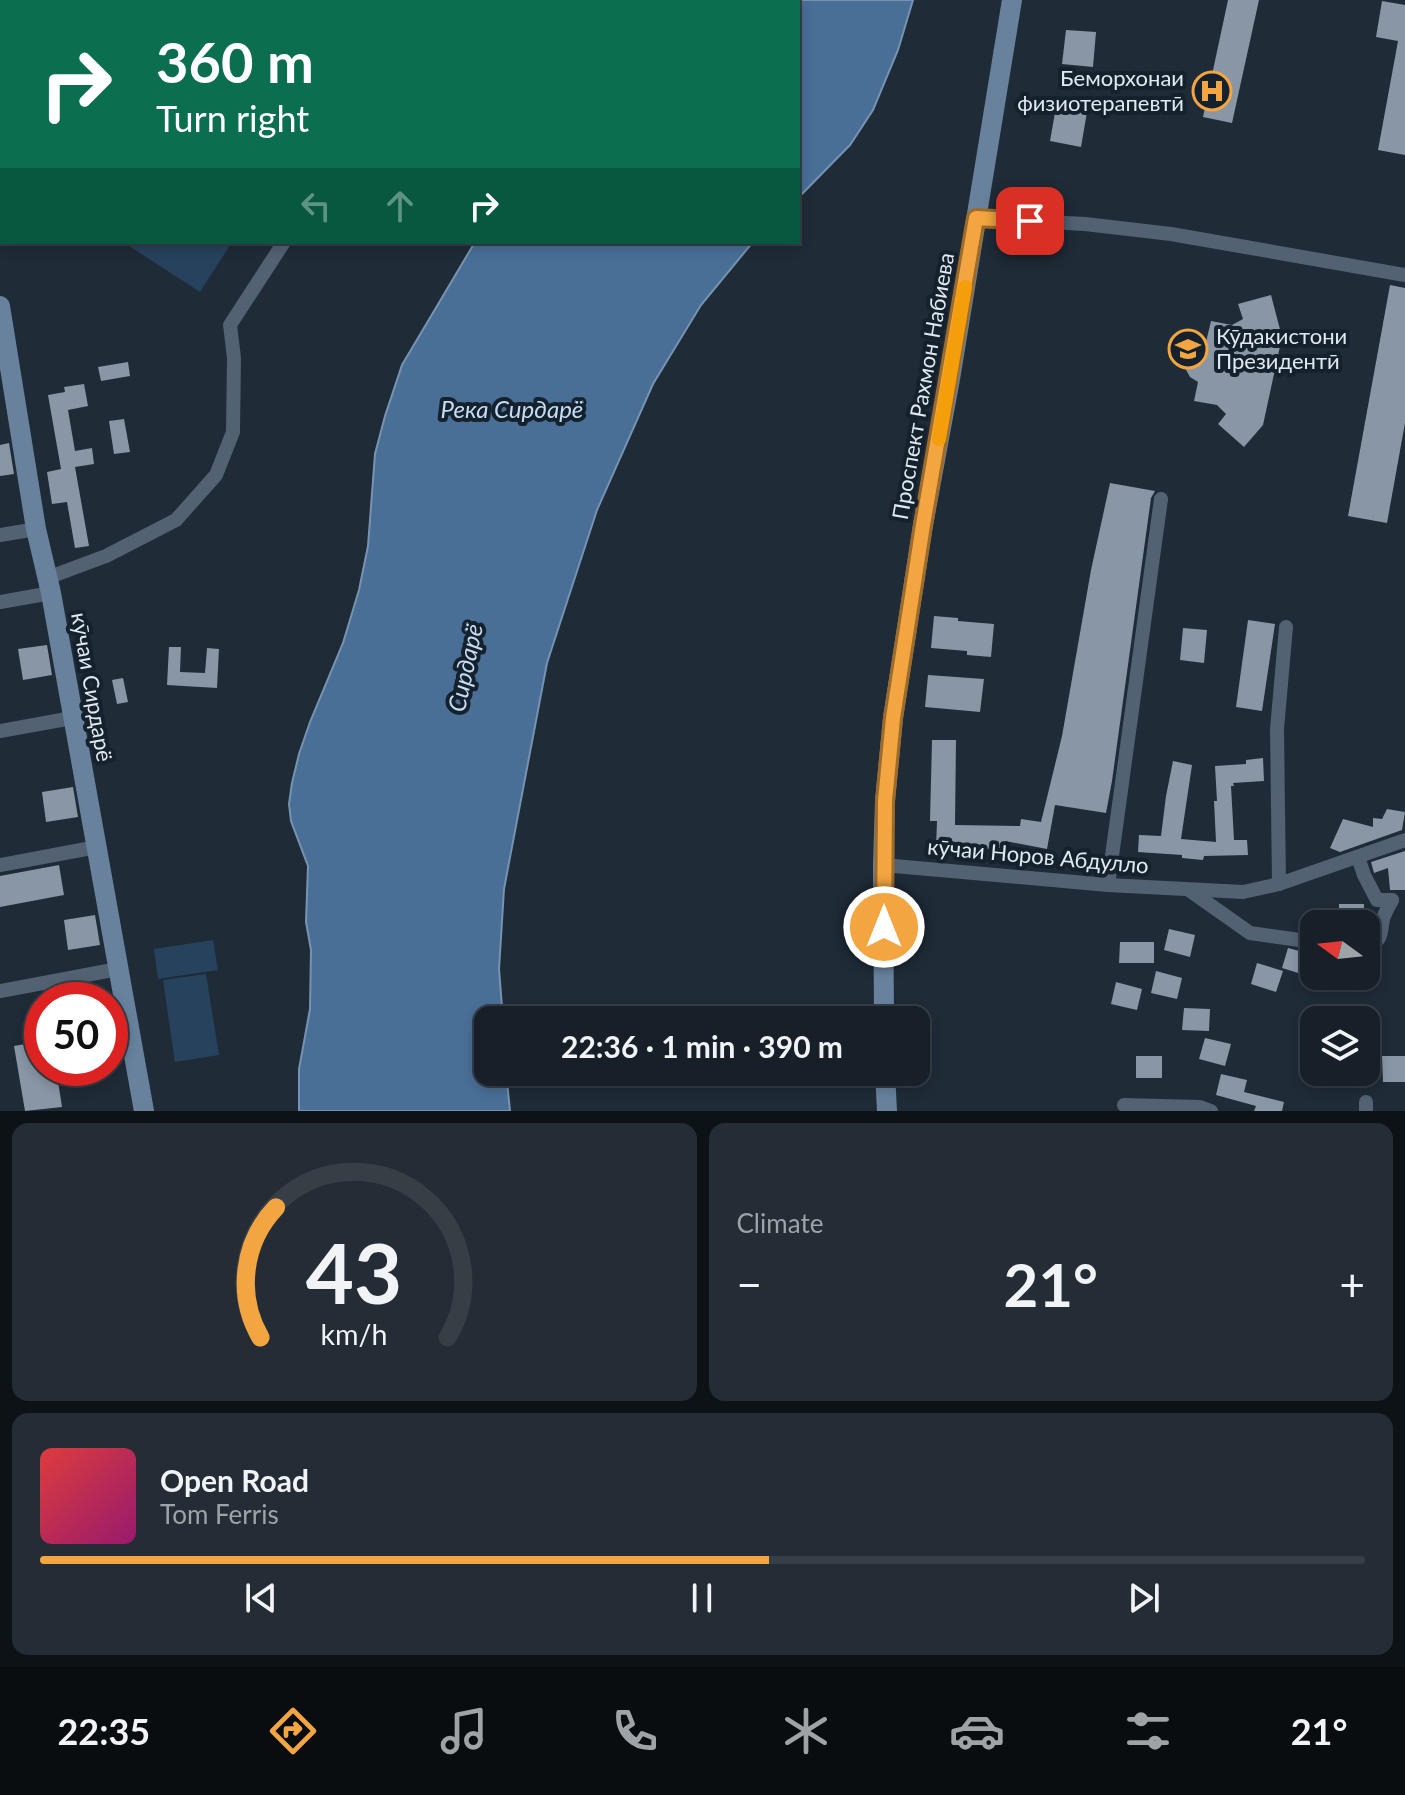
<!DOCTYPE html>
<meta charset="utf-8">
<style>
:root{--surface:#172029;--page:#242d35;--text:#f1f3f6;--muted:#9ea3a8;--line:#363e46;--accent:#f2a541}
body{margin:0;font-family:Lato,sans-serif;background:var(--page);color:var(--text);height:100vh;display:flex;flex-direction:column;font-size:30px;white-space:nowrap}
*{box-sizing:border-box;margin:0}
p{font-size:26px;color:var(--muted)}
.icon{flex:none;width:44px;height:44px;fill:none;stroke:currentColor;stroke-width:2;stroke-linecap:round;stroke-linejoin:round}
.map{position:relative;height:1111px;overflow:hidden}
.panel{display:flex;flex-direction:column;gap:12px;padding:12px;background:#0d1217;flex:1}
.panel>*{flex:none}
.banner{position:absolute;left:0px;top:0px;width:800px;height:244px;box-shadow:0 4px 12px #0003,0 0 0 2px var(--line);background:#0b6e4f;color:#fff;overflow:hidden}
.needle{width:52px;rotate:285deg}
.tools{position:absolute;left:1300px;top:910px;display:grid;gap:16px}
.tools a{display:grid;place-items:center;width:80px;height:80px;border-radius:16px;background:var(--surface);box-shadow:0 4px 12px #0003,0 0 0 2px var(--line);font-size:40px}
.speed{position:absolute;left:24px;top:982px;display:flex;gap:16px;font-size:40px;font-weight:700;text-align:center}
.speed>*{display:grid;place-content:center;width:104px;height:104px;border-radius:50%;background:var(--surface);box-shadow:0 4px 12px #0003,0 0 0 2px var(--line);line-height:1}
.speed .limit{border:12px solid #d22;background:#fff;color:#111}
.pin{position:absolute;display:grid;place-items:center;width:68px;height:68px;color:#fff;margin:-34px;border-radius:16px;box-shadow:0 4px 12px #0006}
.me{position:absolute;width:88px;margin:-44px;rotate:0deg;stroke-linejoin:round;filter:drop-shadow(0 0 6px #0008)}
.turn{display:flex;align-items:center;gap:28px;height:168px;padding:0 24px;font-size:36px}
.turn .icon{width:104px;height:104px;stroke-width:2.5}
.turn b{display:block;font-size:56px;line-height:68px}
.lanes{display:flex;align-items:center;height:76px;padding:0 24px;background:#0003;justify-content:center;gap:40px;direction:ltr}
.lanes .off{opacity:.35}
.big{font-size:60px;font-weight:700;line-height:1.1}
.panel .tile{flex:1;display:flex;flex-direction:column;justify-content:center;gap:12px;min-width:0;padding:0 28px;border-radius:16px;background:var(--page)}
.panel .dial{align-items:center;gap:0}
.dial svg{height:208px;overflow:visible;fill:none;stroke:var(--line);stroke-width:7;stroke-linecap:round;text-anchor:middle}
.dial text{fill:var(--text);stroke:none}
.song{display:flex;align-items:center;gap:24px}
.cover{width:96px;height:96px;border-radius:12px;background:linear-gradient(135deg,hsl(0 70% 55%),hsl(320 70% 35%))}
.played{height:8px;border-radius:4px;background:linear-gradient(90deg,var(--accent) 55%,var(--line) 55%)}
.keys{display:flex;justify-content:space-around;direction:ltr}
.heat{display:flex;justify-content:space-between;align-items:center;font-size:44px;direction:ltr}
.panel .tiles{flex:1;display:grid;gap:12px;grid-template-columns:1fr 1fr}
.tile:last-child{grid-column:span 2}
.trip{position:absolute;left:474px;top:1006px;width:456px;height:80px;border-radius:16px;background:var(--surface);box-shadow:0 4px 12px #0003,0 0 0 2px var(--line);font-weight:700;line-height:80px;text-align:center}
.tabs{display:flex;height:128px;justify-content:space-around;align-items:center;background:#090d10;color:var(--muted)}
.tabs .icon{width:56px;height:56px}
.tabs .current{color:var(--accent)}
.tabs b{font-size:36px;color:var(--text)}
.map>svg:first-child{display:block}
.green{fill:#27425c}
.water{fill:#496f96;stroke:#7693b1;stroke-width:2}
.building{fill:#8896a5}
.lines{fill:none;stroke-linecap:round;stroke-linejoin:round}
.minor{stroke:#526273;stroke-width:14}
.secondary{stroke:#68829d;stroke-width:20}
.route-casing{stroke:#9d6b2a;stroke-width:20}
.route{stroke:#f2a541;stroke-width:14}
.slow{stroke:#f59e0b;stroke-width:14}
.labels{text-anchor:middle;stroke-width:8;stroke-linejoin:round;paint-order:stroke}
.poi-label{font-size:22px;fill:#e0e8f0;stroke:#15212c;text-anchor:end}
.street-label{font-size:22px;fill:#e0e8f0;stroke:#15212c}
.water-label{font-size:24px;font-style:italic;fill:#c4dcf4;stroke:#15212c}
</style>
<div class="map">
<svg width="1405" height="1111" viewBox="0 0 1405 1111">
<rect width="100%" height="100%" fill="#1f2b37"/>
<g class="green">
<polygon points="123,242 232,242 200,292"/>
<polygon points="213,940 218,970 158,979 154,949"/>
<polygon points="206,974 219,1055 175,1062 163,980"/>
</g>
<g class="water">
<polygon points="570,0 913,0 898,50 873,110 850,145 798,198 798,2 569,2"/>
<polygon points="475,242 753,242 701,305 653,384 597,510 547,663 504,889 499,969 503,1020 488,1020 488,1072 506,1072 510,1111 299,1111 299,1069 310,1009 311,950 306,922 308,866 291,821 289,804 292,783 299,754 310,722 343,643 359,590 368,546 375,454 385,416 402,365"/>
</g>
<g class="building">
<polygon points="1228,0 1259,0 1232,123 1203,117"/>
<polygon points="1382,1 1405,5 1405,155 1378,150 1398,41 1376,37"/>
<polygon points="1066,30 1096,32 1093,67 1062,64"/>
<polygon points="1056,107 1087,112 1081,147 1050,141"/>
<polygon points="1390,285 1405,288 1405,423 1387,523 1348,516"/>
<polygon points="1271,295 1282,337 1263,425 1244,447 1218,424 1226,414 1217,405 1194,401 1198,382 1190,377 1185,368 1186,357 1190,348 1206,342 1211,321 1232,325 1243,319 1238,304"/>
<polygon points="128,362 130,376 101,381 98,367"/>
<polygon points="84,384 88,406 68,410 75,451 92,448 94,464 75,467 89,546 75,548 67,502 52,504 47,472 61,469 48,395 65,392 64,387"/>
<polygon points="124,419 130,452 114,454 109,421"/>
<polygon points="9,443 14,474 0,476 0,445"/>
<polygon points="1110,483 1155,491 1151,498 1112,781 1106,813 1055,805 1047,849 1005,841 1005,849 936,848 937,821 930,821 932,740 956,740 955,825 1020,826 1021,819 1041,822 1062,736 1091,570"/>
<polygon points="934,616 958,618 958,621 994,624 991,657 967,655 967,651 931,648"/>
<polygon points="1248,620 1275,624 1262,711 1236,707"/>
<polygon points="1183,628 1207,630 1204,663 1180,660"/>
<polygon points="47,645 52,675 23,680 18,649"/>
<polygon points="169,647 181,647 180,672 205,673 207,648 219,649 217,688 167,685"/>
<polygon points="928,675 984,679 980,712 925,707"/>
<polygon points="123,678 128,702 117,704 112,680"/>
<polygon points="1263,758 1264,781 1233,783 1234,786 1231,786 1234,840 1247,840 1248,855 1204,856 1203,860 1182,858 1182,855 1138,852 1139,835 1161,836 1166,796 1173,761 1192,765 1181,839 1216,842 1214,801 1217,801 1215,766 1246,764 1246,760"/>
<polygon points="73,787 78,817 46,822 42,792"/>
<polygon points="1387,809 1405,812 1402,830 1340,852 1330,848 1343,819 1373,827 1373,818 1382,819"/>
<polygon points="1405,851 1405,890 1390,890 1388,868 1374,873 1371,862"/>
<polygon points="59,865 64,895 0,907 0,876"/>
<rect x="1339" y="904" width="25" height="20"/>
<polygon points="95,915 100,945 68,950 64,920"/>
<polygon points="1169,929 1195,935 1190,957 1164,950"/>
<polygon points="1120,942 1154,942 1154,963 1119,963"/>
<polygon points="1288,948 1314,955 1308,976 1282,968"/>
<polygon points="1257,963 1283,971 1276,992 1251,984"/>
<polygon points="1156,971 1182,978 1177,999 1151,993"/>
<polygon points="1116,982 1142,989 1137,1010 1111,1004"/>
<polygon points="1184,1008 1210,1009 1209,1031 1182,1030"/>
<polygon points="1205,1038 1231,1044 1225,1066 1199,1059"/>
<polygon points="42,1041 42,1068 56,1068 62,1107 25,1111 14,1046"/>
<rect x="1136" y="1056" width="26" height="22"/>
<polygon points="1382,1056 1405,1056 1405,1082 1383,1082"/>
<polygon points="1221,1074 1247,1080 1244,1092 1284,1102 1282,1111 1254,1111 1256,1106 1216,1095"/>
</g>
<g class="lines">
<g class="minor">
<polyline points="433,2 434,0"/>
<polyline points="976,218 1085,224 1171,234 1405,275"/>
<polyline points="0,535 36,529"/>
<polyline points="47,578 106,556 176,520 216,475 233,432 234,358 230,325 284,242"/>
<polyline points="0,602 51,593"/>
<polyline points="0,731 72,718"/>
<polyline points="1358,857 1364,875 1377,900 1392,900"/>
<polyline points="0,865 97,847"/>
<polyline points="883,865 1108,885 1243,892 1279,884 1405,840"/>
<polyline points="1279,884 1277,729 1286,627"/>
<polyline points="1108,885 1161,499"/>
<polyline points="1189,890 1250,933 1314,942"/>
<path d="M1366,947C1383,940 1380,935 1383,919C1385,912 1389,906 1392,900"/>
<polyline points="0,991 118,969"/>
<polyline points="1124,1105 1200,1107 1211,1111"/>
<polyline points="1366,1111 1366,1102"/>
</g>
<g class="secondary">
<polyline points="0,306 36,529 51,593 144,1111"/>
<polyline points="884,1020 883,865 885,801 893,718 923,525 950,379 1012,0"/>
<polyline points="885,1072 887,1111"/>
</g>
</g>
<g class="lines">
<defs>
<polyline id="route" points="884,927 885,801 893,718 923,525 976,218 1030,221"/>
</defs>
<use href="#route" class="route-casing"/>
<use href="#route" class="route"/>
<polyline class="slow" points="939,439 965,287"/>
</g>
<defs>
<symbol id="hospital-ring" viewBox="-11 -11 22 22"><circle r="9.5" fill="#15212c" stroke="#f2a541" stroke-width="1.5"/><path d="M-5-5h3v3.5h4V-5h3V5h-3V1.5h-4V5h-3Z" fill="#f2a541"/></symbol>
<symbol id="school-ring" viewBox="-11 -11 22 22"><circle r="9.5" fill="#15212c" stroke="#f2a541" stroke-width="1.5"/><path d="M0-5L7-2L0 1L-7-2ZM-4 1L0 2.5L4 1V4Q0 6-4 4Z" fill="#f2a541"/></symbol>
</defs>
<g fill-rule="evenodd">
<use href="#hospital-ring" x="1190" y="69" width="44" height="44"/>
<use href="#school-ring" x="1166" y="327" width="44" height="44"/>
</g>
<g class="labels">
<g class="poi-label">
<text x="1184" y="86">Беморхонаи<tspan x="1184" dy="25">физиотерапевтӣ</tspan></text>
<text x="1216" y="344" text-anchor="start">Кӯдакистони<tspan x="1216" dy="25">Президентӣ</tspan></text>
</g>
<g class="street-label">
<text transform="translate(923 386) rotate(-80)" y="8">Проспект Рахмон Набиева</text>
<text transform="translate(92 687) rotate(80)" y="8">кӯчаи Сирдарё</text>
<text transform="translate(1038 856) rotate(5)" y="8">кӯчаи Норов Абдулло</text>
</g>
<g class="water-label">
<text x="512" y="418">Река Сирдарё</text>
<text transform="translate(466 668) rotate(-78)" y="8">Сирдарё</text>
</g>
</g>
</svg>
<div class="tools">
<a><svg class="needle" viewBox="-14 -14 28 28"><path d="M0-13l5 13h-10z" fill="#e53935"/><path d="M0 13l5-13h-10z" fill="#9ea3a8"/></svg></a>
<a><svg class="icon" aria-label="layers" viewBox="0 0 24 24"><path d="M12 4l9 5-9 5-9-5zM3 14l9 5 9-5"/></svg></a>
</div>
<div class="speed"><div class="limit">50</div></div>
<div class="pin" style="left:1030px;top:221px;background:#d93025"><svg class="icon" aria-label="arrive" viewBox="0 0 24 24"><path d="M6 21V4h12l-3 4 3 4H6"/></svg></div>
<svg class="me" style="left:884px;top:927px" viewBox="-20 -20 40 40"><circle r="17" fill="#f2a541" stroke="#fff" stroke-width="3"/><path d="M0-11L8 9 0 5-8 9z" fill="#fff"/></svg>
<div class="trip">22:36 · 1 min · 390 m</div>
<div class="banner">
<div class="turn"><svg class="icon" aria-label="right" viewBox="0 0 24 24"><path d="M7 20v-9h11M14 6l5 5-5 5"/></svg><div><b>360 m</b>Turn right</div></div>
<div class="lanes"><svg class="icon off" aria-label="left" viewBox="0 0 24 24"><path d="M17 20v-9H6M10 6l-5 5 5 5"/></svg><svg class="icon off" aria-label="ahead" viewBox="0 0 24 24"><path d="M12 20V5M6 11l6-6 6 6"/></svg><svg class="icon" aria-label="right" viewBox="0 0 24 24"><path d="M7 20v-9h11M14 6l5 5-5 5"/></svg></div>
</div>
</div>
<section class="panel">
<div class="tiles">
<div class="tile dial"><svg viewBox="0 0 100 80">
<path d="M14 69A42 42 0 1 1 86 69"/>
<path d="M14 69A42 42 0 0 1 20 19" stroke="#f2a541"/>
<text x="50" y="56" font-size="32" font-weight="700">43</text>
<text x="50" y="72" font-size="11">km/h</text>
</svg></div>
<div class="tile"><p>Climate</p>
<div class="heat"><a>−</a><b class="big">21°</b><a>+</a></div>
</div>
<div class="tile">
<div class="song"><i class="cover"></i><div><b>Open Road</b><p>Tom Ferris</p></div></div>
<div class="played"></div>
<div class="keys"><svg class="icon" aria-label="previous" viewBox="0 0 24 24"><path d="M18 5L8 12l10 7zM5 5v14"/></svg><svg class="icon" aria-label="pause" viewBox="0 0 24 24"><path d="M8 5v14M16 5v14"/></svg><svg class="icon" aria-label="next" viewBox="0 0 24 24"><path d="M6 5l10 7-10 7zM19 5v14"/></svg></div>
</div>
</div>
</section>
<nav class="tabs">
<b>22:35</b>
<svg class="icon current" aria-label="directions" viewBox="0 0 24 24"><path d="M12 3l9 9-9 9-9-9zM9 14v-3h6M13 9l2 2-2 2"/></svg>
<svg class="icon" aria-label="music" viewBox="0 0 24 24"><path d="M9 18V5l10-2v13"/><circle cx="6" cy="18" r="3"/><circle cx="16" cy="16" r="3"/></svg>
<svg class="icon" aria-label="phone" viewBox="0 0 24 24"><path d="M5 4h4l2 5-3 2q2 4 5 5l2-3 5 2v4C11 20 4 13 5 4z"/></svg>
<svg class="icon" aria-label="climate" viewBox="0 0 24 24"><path d="M12 3v18M4 7l16 10M4 17L20 7"/></svg>
<svg class="icon" aria-label="car" viewBox="0 0 24 24"><path d="M5 17H2v-5l4-1 3-4h7l3 4 3 1v5h-3M9 17h6M6 11h13"/><circle cx="7" cy="17" r="2"/><circle cx="17" cy="17" r="2"/></svg>
<svg class="icon" aria-label="filters" viewBox="0 0 24 24"><path d="M4 7h16M4 17h16"/><circle cx="9" cy="7" r="2"/><circle cx="15" cy="17" r="2"/></svg>
<b>21°</b>
</nav>
